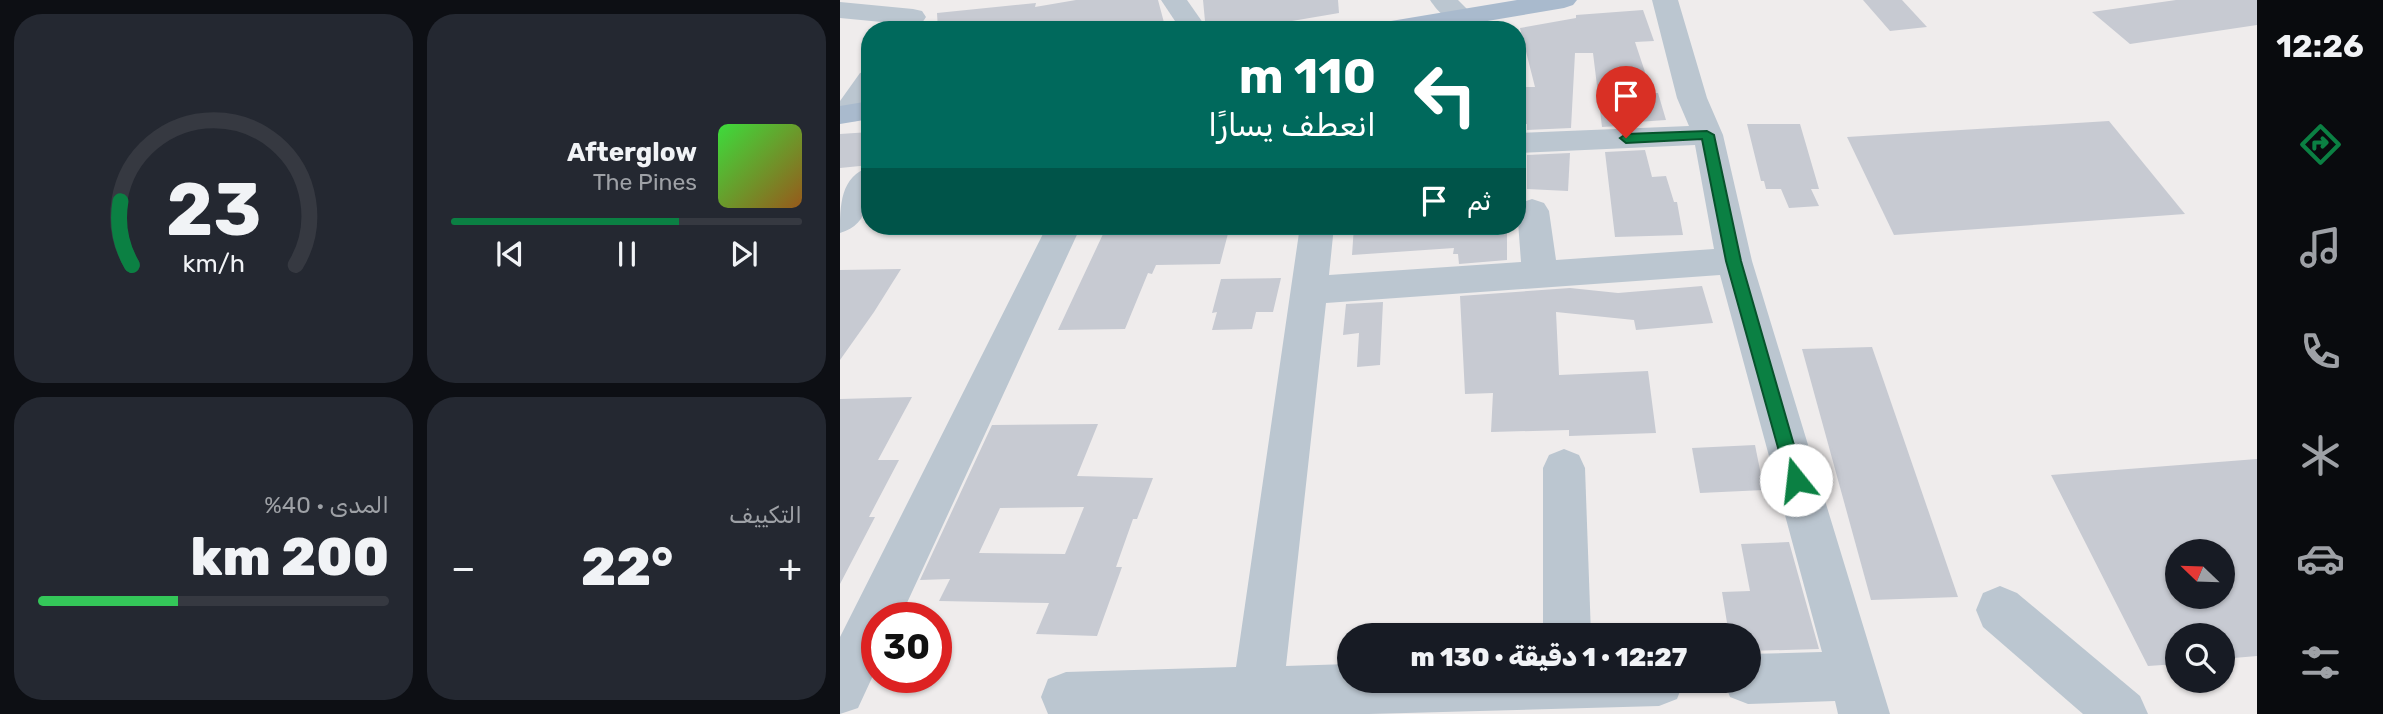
<!DOCTYPE html>
<html lang="ar">
<meta charset="utf-8">
<style>
:root{--surface:#171b24;--page:#242831;--text:#f1f3f6;--muted:#9ea1a6;--line:#363941;--accent:#0b8043}
body{margin:0;font-family:Rubik,"Noto Naskh Arabic",sans-serif;background:var(--page);color:var(--text);direction:rtl;height:100vh;display:flex;flex-direction:column;font-size:26px;white-space:nowrap}
*{box-sizing:border-box;margin:0}
p{font-size:23px;color:var(--muted)}
.icon{flex:none;width:38px;height:38px;fill:none;stroke:currentColor;stroke-width:2;stroke-linecap:round;stroke-linejoin:round}
.map{position:relative;flex:1;overflow:hidden;direction:ltr}
.details{display:flex;flex-direction:column;gap:14px;padding:14px;background:#0d0f14;width:840px}
.details>*{flex:none}
.top-card{position:absolute;left:21px;top:21px;width:665px;height:214px;border-radius:28px;box-shadow:0 2px 5px #0004;direction:rtl;background:#00695c;color:#fff;overflow:hidden}
.needle{width:46px;rotate:293deg}
.buttons{position:absolute;left:1325px;top:539px;display:grid;gap:14px}
.buttons a{display:grid;place-items:center;width:70px;height:70px;border-radius:50%;background:var(--surface);box-shadow:0 2px 5px #0004;font-size:35px}
.speed{position:absolute;left:21px;top:602px;display:flex;gap:14px;font-size:35px;font-weight:700;text-align:center}
.speed>*{display:grid;place-content:center;width:91px;height:91px;border-radius:50%;background:var(--surface);box-shadow:0 2px 5px #0004;line-height:1}
.speed .limit{border:10px solid #d22;background:#fff;color:#111}
.pin{position:absolute;display:grid;place-items:center;width:60px;height:60px;color:#fff;margin:-72px -30px;border-radius:50% 50% 50% 0;rotate:-45deg;box-shadow:0 0 7px #0007}
.pin .icon{rotate:45deg}
.me{position:absolute;width:77px;margin:-38px;rotate:344deg;stroke-linejoin:round;filter:drop-shadow(0 0 5px #0008)}
.turn{display:flex;align-items:center;gap:24px;height:147px;padding:0 35px;font-size:32px}
.turn .icon{width:91px;height:91px;stroke-width:2.5}
.turn b{display:block;font-size:49px;line-height:60px}
.then{display:flex;align-items:center;height:66px;padding:0 35px;background:#0003;gap:14px;font-size:26px}
.big{font-size:52px;font-weight:800;line-height:1.1}
.details .card{flex:1;display:flex;flex-direction:column;justify-content:center;gap:10px;min-width:0;padding:0 24px;border-radius:28px;background:var(--page)}
.details .dial{align-items:center;gap:0}
.dial svg{height:182px;overflow:visible;fill:none;stroke:var(--line);stroke-width:7;stroke-linecap:round;text-anchor:middle}
.dial text{fill:var(--text);stroke:none}
.song{display:flex;align-items:center;gap:21px}
.cover{width:84px;height:84px;border-radius:10px;background:linear-gradient(135deg,hsl(120 70% 55%),hsl(30 70% 35%))}
.played{height:7px;border-radius:4px;background:linear-gradient(90deg,var(--accent) 65%,var(--line) 65%)}
.keys{display:flex;justify-content:space-around;direction:ltr}
.heat{display:flex;justify-content:space-between;align-items:center;font-size:38px;direction:ltr}
.charge{height:10px;border-radius:5px;background:linear-gradient(90deg,#34c759 40%,var(--line) 0)}
.details .tiles{flex:1;display:grid;gap:14px;grid-template-columns:repeat(2,1fr)}
.trip{position:absolute;left:497px;top:623px;width:424px;height:70px;border-radius:35px;background:var(--surface);box-shadow:0 2px 5px #0004;font-weight:800;line-height:70px;text-align:center;direction:rtl}
main{display:flex;flex:1;min-height:0}
.tabs{display:flex;flex-direction:column;width:126px;justify-content:space-around;align-items:center;background:#090b0e;color:var(--muted)}
.tabs .icon{width:49px;height:49px}
.tabs .selected{color:var(--accent)}
.tabs b{font-size:32px;color:var(--text)}
.map>svg:first-child{display:block}
.building{fill:#c7cad2;fill-rule:evenodd}
.lines{fill:none;stroke-linecap:round;stroke-linejoin:round}
.minor{fill:#bbc6d0;fill-rule:evenodd}
.major{fill:#a9bacd;fill-rule:evenodd}
.route{fill:#0b8043;stroke:#07532c;stroke-width:2}
</style>
<main>
<nav class="tabs">
<b>12:26</b>
<svg class="icon selected" aria-label="directions" viewBox="0 0 24 24"><path d="M12 3l9 9-9 9-9-9zM9 14v-3h6M13 9l2 2-2 2"/></svg>
<svg class="icon" aria-label="music" viewBox="0 0 24 24"><path d="M9 18V5l10-2v13"/><circle cx="6" cy="18" r="3"/><circle cx="16" cy="16" r="3"/></svg>
<svg class="icon" aria-label="phone" viewBox="0 0 24 24"><path d="M5 4h4l2 5-3 2q2 4 5 5l2-3 5 2v4C11 20 4 13 5 4z"/></svg>
<svg class="icon" aria-label="climate" viewBox="0 0 24 24"><path d="M12 3v18M4 7l16 10M4 17L20 7"/></svg>
<svg class="icon" aria-label="car" viewBox="0 0 24 24"><path d="M5 17H2v-5l4-1 3-4h7l3 4 3 1v5h-3M9 17h6M6 11h13"/><circle cx="7" cy="17" r="2"/><circle cx="17" cy="17" r="2"/></svg>
<svg class="icon" aria-label="filters" viewBox="0 0 24 24"><path d="M4 7h16M4 17h16"/><circle cx="9" cy="7" r="2"/><circle cx="15" cy="17" r="2"/></svg>
</nav>
<div class="map">
<svg width="1417" height="714" viewBox="0 0 1417 714">
<rect width="100%" height="100%" fill="#efecec"/>
<g class="building">
<polygon points="236,0 318,0 326,30 98,30 97,13 196,3 195,7"/>
<polygon points="363,0 498,0 499,13 400,30 370,30 365,21"/>
<polygon points="1023,0 1062,0 1087,27 1050,31"/>
<polygon points="1336,0 1417,0 1417,25 1290,44 1252,12"/>
<polygon points="803,10 814,41 795,42 812,93 818,93 826,120 797,122 798,125 762,127 753,53 735,53 731,128 687,130 687,124 684,124 681,87 695,87 680,28 736,18 736,15"/>
<polygon points="1269,121 1345,214 1054,235 1007,137"/>
<polygon points="907,124 960,124 979,189 971,189 979,206 949,208 941,189 926,189 924,181 921,181"/>
<polygon points="30,132 30,165 0,168 0,134"/>
<polygon points="805,150 812,177 826,176 834,202 837,202 843,235 775,237 765,152"/>
<polygon points="730,153 728,191 687,189 687,155"/>
<polygon points="339,226 390,226 380,264 316,265 312,274 308,273 285,329 218,330 264,232 337,234"/>
<polygon points="514,226 667,226 667,260 619,264 618,254 613,254 614,248 512,255"/>
<polygon points="61,269 34,312 0,360 0,270"/>
<polygon points="441,278 433,312 416,312 412,329 372,330 377,312 372,313 381,279"/>
<polygon points="862,286 873,323 796,330 794,320 716,312 719,375 808,371 816,433 729,436 729,430 651,432 653,393 625,394 620,296 730,288 778,293"/>
<polygon points="543,302 540,365 517,367 519,333 503,335 506,304"/>
<polygon points="1032,347 1118,597 1031,600 962,349"/>
<polygon points="72,397 38,460 59,460 29,517 35,517 0,584 0,399"/>
<path d="M258,424L237,476L313,478L297,519H293L276,567H282L257,636L196,634L209,603L99,601L110,579L80,580L152,425ZM244,507L225,554L139,553L160,508Z"/>
<polygon points="915,445 924,490 860,493 852,448"/>
<path d="M1417,459V656L1382,659V635H1337V664L1308,666L1211,475ZM1337,551H1382V597H1337Z"/>
<polygon points="949,542 979,649 908,651 908,635 889,635 882,592 910,591 901,544"/>
</g>
<g class="lines">
<g class="minor">
<polygon points="321,0 347,0 368,30 341,30"/>
<path d="M590,0H618L636,18L632,24C614,28 600,15 590,0Z"/>
<polygon points="812,0 838,0 867,98 883,135 912,261 1050,714 998,714 995,701 908,704 890,697 884,681 908,681 908,654 982,652 880,275 486,303 446,666 509,664 509,681 844,681 837,699 819,706 529,714 208,714 201,697 208,679 226,672 396,667 460,226 494,226 489,275 681,262 677,208 680,203 692,199 704,203 709,211 716,260 874,249 855,145 677,153 677,133 849,126 837,98"/>
<polygon points="0,2 73,9 82,11 86,17 82,23 73,25 0,18"/>
<polygon points="30,70 30,101 17,121 0,122 0,101 20,73"/>
<path d="M30,167C30,194 31,224 0,233C0,206 0,176 30,167Z"/>
<polygon points="207,226 241,226 60,618 37,618 37,667 18,708 0,714 0,637"/>
<polygon points="724,449 739,455 745,468 751,635 703,635 703,468 709,455"/>
<polygon points="1160,586 1177,593 1300,696 1308,714 1243,714 1143,627 1136,610 1143,593"/>
</g>
<g class="major">
<polygon points="677,0 737,0 733,5 724,8 594,30 532,30 536,24 545,22"/>
<polygon points="30,101 30,119 0,124 0,106"/>
</g>
</g>
<polygon class="route" points="867,131 874,135 901,261 964,480 962,485 956,488 949,485 947,480 886,261 862,139 786,143 780,138 786,134"/>
</svg>
<div class="buttons">
<a><svg class="needle" viewBox="-14 -14 28 28"><path d="M0-13l5 13h-10z" fill="#e53935"/><path d="M0 13l5-13h-10z" fill="#9ea1a6"/></svg></a>
<a><svg class="icon" aria-label="search" viewBox="0 0 24 24"><circle cx="10" cy="10" r="6"/><path d="M15 15l6 6"/></svg></a>
</div>
<div class="speed"><div class="limit">30</div></div>
<div class="pin" style="left:786px;top:138px;background:#d93025"><svg class="icon" aria-label="arrive" viewBox="0 0 24 24"><path d="M6 21V4h12l-3 4 3 4H6"/></svg></div>
<svg class="me" style="left:956px;top:480px" viewBox="-20 -20 40 40"><circle r="19" fill="#fff"/><path d="M0-13L10 11 0 6-10 11z" fill="#0b8043"/></svg>
<div class="trip">12:27 · 1 دقيقة · 130 m</div>
<div class="top-card">
<div class="turn"><svg class="icon" aria-label="left" viewBox="0 0 24 24"><path d="M17 20v-9H6M10 6l-5 5 5 5"/></svg><div><b>110 m</b>انعطف يسارًا</div></div>
<div class="then">ثم<svg class="icon" aria-label="arrive" viewBox="0 0 24 24"><path d="M6 21V4h12l-3 4 3 4H6"/></svg></div>
</div>
</div>
<section class="details">
<div class="tiles">
<div class="card">
<div class="song"><i class="cover"></i><div><b>Afterglow</b><p>The Pines</p></div></div>
<div class="played"></div>
<div class="keys"><svg class="icon" aria-label="previous" viewBox="0 0 24 24"><path d="M18 5L8 12l10 7zM5 5v14"/></svg><svg class="icon" aria-label="pause" viewBox="0 0 24 24"><path d="M8 5v14M16 5v14"/></svg><svg class="icon" aria-label="next" viewBox="0 0 24 24"><path d="M6 5l10 7-10 7zM19 5v14"/></svg></div>
</div>
<div class="card dial"><svg viewBox="0 0 100 80">
<path d="M14 69A42 42 0 1 1 86 69"/>
<path d="M14 69A42 42 0 0 1 9 41" stroke="#0b8043"/>
<text x="50" y="56" font-size="32" font-weight="700">23</text>
<text x="50" y="72" font-size="11">km/h</text>
</svg></div>
<div class="card"><p>التكييف</p>
<div class="heat"><a>−</a><b class="big">22°</b><a>+</a></div>
</div>
<div class="card"><p>المدى · 40%</p><b class="big">200 km</b><div class="charge"></div></div>
</div>
</section>
</main>
